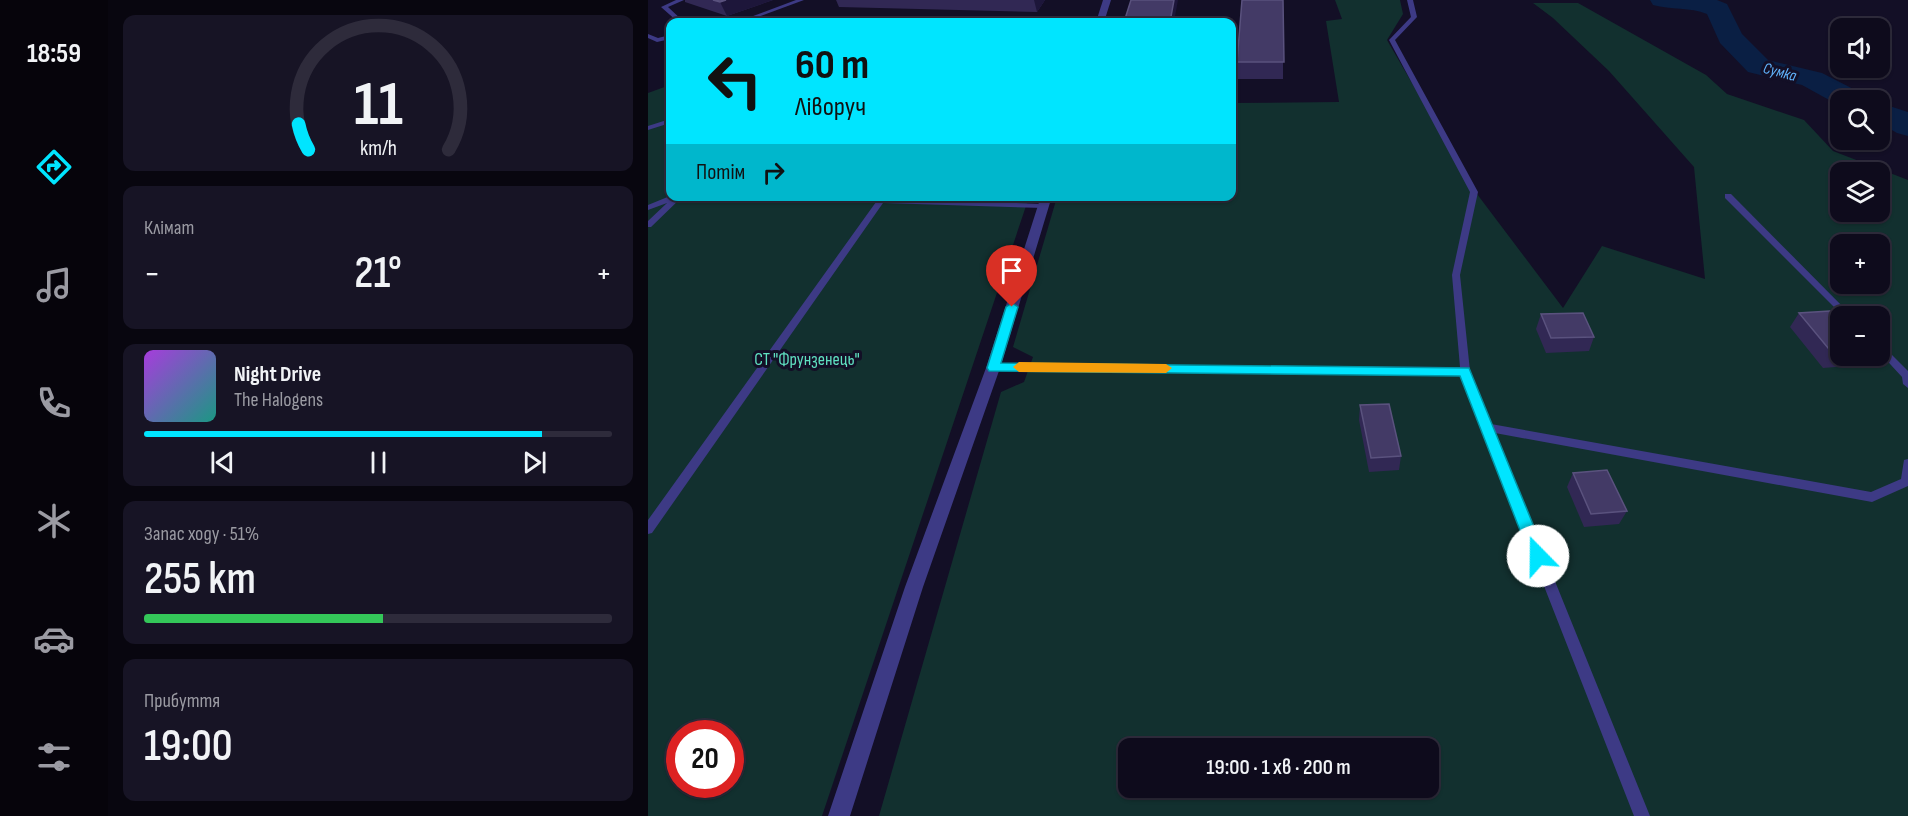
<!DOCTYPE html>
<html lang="uk">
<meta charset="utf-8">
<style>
:root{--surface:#0e0b1c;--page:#171425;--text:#f1f3f6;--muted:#9b9ba3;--line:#2e2b3b;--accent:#00e5ff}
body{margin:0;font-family:"Sofia Sans Condensed",sans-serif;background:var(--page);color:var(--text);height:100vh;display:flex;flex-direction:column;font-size:22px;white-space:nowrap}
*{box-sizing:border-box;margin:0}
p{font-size:20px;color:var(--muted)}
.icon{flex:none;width:33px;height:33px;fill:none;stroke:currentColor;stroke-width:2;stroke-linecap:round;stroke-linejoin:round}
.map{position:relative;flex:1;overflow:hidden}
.panel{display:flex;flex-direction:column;gap:15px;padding:15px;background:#08060f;width:540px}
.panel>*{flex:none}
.guide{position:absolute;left:18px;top:18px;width:570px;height:183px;border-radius:12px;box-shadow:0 2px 4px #0004,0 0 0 2px var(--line);background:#00e5ff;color:#111;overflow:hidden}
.fabs{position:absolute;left:1182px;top:18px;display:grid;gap:12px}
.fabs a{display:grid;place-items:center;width:60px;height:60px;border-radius:12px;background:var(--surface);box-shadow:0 2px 4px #0004,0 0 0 2px var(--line);font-size:30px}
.speed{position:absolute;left:18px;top:720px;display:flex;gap:12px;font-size:30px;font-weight:700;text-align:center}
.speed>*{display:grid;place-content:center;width:78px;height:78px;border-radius:50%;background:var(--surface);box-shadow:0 2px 4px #0004,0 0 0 2px var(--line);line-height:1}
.speed .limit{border:9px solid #d22;background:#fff;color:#111}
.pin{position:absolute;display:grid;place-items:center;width:51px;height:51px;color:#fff;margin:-62px -26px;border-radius:50% 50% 50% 0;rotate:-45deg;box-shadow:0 0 6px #0007}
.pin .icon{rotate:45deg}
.me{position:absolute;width:66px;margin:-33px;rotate:338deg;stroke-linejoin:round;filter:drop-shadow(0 0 4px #0008)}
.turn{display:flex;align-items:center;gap:21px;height:126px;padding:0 30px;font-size:27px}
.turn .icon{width:78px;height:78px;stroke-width:2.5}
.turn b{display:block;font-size:42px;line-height:51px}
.then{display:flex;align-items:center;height:57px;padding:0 30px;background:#0003;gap:12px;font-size:22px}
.big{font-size:45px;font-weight:600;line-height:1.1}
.panel .card{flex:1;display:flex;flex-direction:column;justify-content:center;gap:9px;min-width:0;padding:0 21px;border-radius:12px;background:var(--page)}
.panel .dial{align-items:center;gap:0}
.dial svg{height:156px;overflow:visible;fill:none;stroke:var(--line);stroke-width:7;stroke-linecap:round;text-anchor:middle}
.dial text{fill:var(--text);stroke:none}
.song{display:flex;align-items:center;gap:18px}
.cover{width:72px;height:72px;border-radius:9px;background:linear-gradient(135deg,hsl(280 70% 55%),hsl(170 70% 35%))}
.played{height:6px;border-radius:3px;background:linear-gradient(90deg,var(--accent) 85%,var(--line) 85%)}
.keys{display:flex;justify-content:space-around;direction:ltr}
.heat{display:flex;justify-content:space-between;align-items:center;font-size:33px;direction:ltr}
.charge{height:9px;border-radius:4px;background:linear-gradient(90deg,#34c759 51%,var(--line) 0)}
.trip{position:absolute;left:470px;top:738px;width:321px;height:60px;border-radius:12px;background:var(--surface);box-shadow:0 2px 4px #0004,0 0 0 2px var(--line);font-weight:600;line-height:60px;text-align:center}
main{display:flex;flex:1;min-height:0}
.dock{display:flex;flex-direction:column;width:108px;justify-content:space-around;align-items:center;background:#06040b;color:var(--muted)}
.dock .icon{width:42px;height:42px}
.dock .active{color:var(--accent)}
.dock b{font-size:27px;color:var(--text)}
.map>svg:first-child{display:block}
.green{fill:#12302f;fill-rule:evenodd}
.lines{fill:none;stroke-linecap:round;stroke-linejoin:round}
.river{fill:#0a1f44;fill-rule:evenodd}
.service{fill:#3d3a85;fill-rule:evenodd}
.minor{fill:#3d3a85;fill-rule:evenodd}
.wall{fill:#312854}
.shaded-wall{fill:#1d163a}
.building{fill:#433a66;stroke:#5a527e;stroke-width:1.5}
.route{fill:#00e5ff;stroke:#0095a6;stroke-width:1.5}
.slow{fill:#f59e0b}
.labels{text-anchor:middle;stroke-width:6;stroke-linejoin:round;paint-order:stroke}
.far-water-label{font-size:16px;font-style:italic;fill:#62b6ff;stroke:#130f26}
.park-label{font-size:18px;fill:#5fe0c0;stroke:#130f26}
</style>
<main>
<nav class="dock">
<b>18:59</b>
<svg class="icon active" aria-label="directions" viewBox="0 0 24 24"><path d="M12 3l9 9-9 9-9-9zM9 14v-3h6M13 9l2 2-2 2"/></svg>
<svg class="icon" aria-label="music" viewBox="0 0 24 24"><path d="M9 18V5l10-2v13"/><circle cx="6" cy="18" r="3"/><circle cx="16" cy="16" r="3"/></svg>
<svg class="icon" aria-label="phone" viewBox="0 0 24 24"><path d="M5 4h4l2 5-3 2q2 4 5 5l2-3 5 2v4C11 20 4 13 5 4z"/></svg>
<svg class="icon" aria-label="climate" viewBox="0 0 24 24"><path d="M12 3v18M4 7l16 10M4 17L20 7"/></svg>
<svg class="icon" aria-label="car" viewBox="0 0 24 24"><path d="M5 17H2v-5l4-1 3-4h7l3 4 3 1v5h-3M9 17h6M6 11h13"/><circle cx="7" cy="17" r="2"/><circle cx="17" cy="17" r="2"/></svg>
<svg class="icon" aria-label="filters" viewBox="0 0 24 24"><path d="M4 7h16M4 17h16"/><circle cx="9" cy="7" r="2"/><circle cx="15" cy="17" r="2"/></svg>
</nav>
<section class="panel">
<div class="card dial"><svg viewBox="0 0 100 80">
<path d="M14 69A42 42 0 1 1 86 69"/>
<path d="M14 69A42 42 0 0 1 9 56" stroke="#00e5ff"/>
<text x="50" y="56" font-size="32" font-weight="700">11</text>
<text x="50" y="72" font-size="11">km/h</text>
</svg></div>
<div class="card"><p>Клімат</p>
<div class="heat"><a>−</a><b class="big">21°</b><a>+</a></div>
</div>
<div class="card">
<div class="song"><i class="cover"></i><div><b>Night Drive</b><p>The Halogens</p></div></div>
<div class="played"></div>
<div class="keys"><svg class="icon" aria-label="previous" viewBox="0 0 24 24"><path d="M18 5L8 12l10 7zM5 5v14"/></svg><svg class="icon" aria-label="pause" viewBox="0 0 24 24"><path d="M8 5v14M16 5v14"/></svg><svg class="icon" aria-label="next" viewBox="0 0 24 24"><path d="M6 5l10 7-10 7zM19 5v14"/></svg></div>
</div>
<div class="card"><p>Запас ходу · 51%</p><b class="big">255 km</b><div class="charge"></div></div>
<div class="card"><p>Прибуття</p><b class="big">19:00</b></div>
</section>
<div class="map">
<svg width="1260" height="816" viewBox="0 0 1260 816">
<rect width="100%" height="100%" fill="#130f26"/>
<g class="green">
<path d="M687,0H752L755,14L739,40L826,190L915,308L954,246L1057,279L1046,167L961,71L905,18L885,3H930L1058,75L1079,94L1156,120L1185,151L1260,180V816H231L353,392L376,382L385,357L365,347L409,197L584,196V103L691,102L678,21L694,19ZM1192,172H1232V212H1192ZM1192,244H1232V284H1192ZM1192,316H1232V356H1192ZM480,748H780V788H480Z"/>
<path d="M22,85V196L381,197L174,816H0V93ZM32,734H82V784H32Z"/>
</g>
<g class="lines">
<g class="river">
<path d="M1002,0H1069L1079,4L1094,34L1120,60L1174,73L1215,94L1219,100H1192V106L1154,85L1100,72L1072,43L1059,14C1042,7 1023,10 1005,5Z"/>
<polygon points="1232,103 1260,112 1260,136 1249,133 1232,123"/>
</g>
<g class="service">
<polygon points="28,0 36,0 20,7 36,22 30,22 13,7"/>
<polygon points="148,0 156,0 96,22 89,22"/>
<polygon points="759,0 765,0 769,17 747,40 830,192 812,275 822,371 843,424 1223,492 1253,479 1256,460 1260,459 1260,486 1224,502 847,433 1002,816 986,816 813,374 345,371 340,368 345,365 812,367 804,275 822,192 741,40 763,17"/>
<polygon points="0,34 10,38 22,35 22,39 9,42 0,38"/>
<polygon points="22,119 22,123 0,130 0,126"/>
<polygon points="1077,194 1083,194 1204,316 1195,316 1077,198"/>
<polygon points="22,196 35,196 3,227 0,227 0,221 19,203 0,210 0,205"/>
<polygon points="115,196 240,196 239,198 396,204 400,206 396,208 235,203 4,533 0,534 0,520 228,202 119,198"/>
<polygon points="1232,345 1235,346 1260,371 1260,388 1255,384 1254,377 1232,353"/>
</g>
<g class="minor">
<polygon points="455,0 463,0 456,22 448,22"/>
<polygon points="393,196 404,196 352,368 275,587 202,816 180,816 257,587 338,368"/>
</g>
</g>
<g class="wall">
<polygon points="37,0 125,0 79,16 37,2"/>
<polygon points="188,0 397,0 389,12 191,7"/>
<polygon points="635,0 635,79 590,79 589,62"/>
<polygon points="1151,313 1192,316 1192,356 1230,356 1224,364 1175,368 1142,327"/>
<polygon points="893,314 946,337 941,351 898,353 888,329"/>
<polygon points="712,405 753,456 751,470 721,472 711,420"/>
<polygon points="925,473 979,511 971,524 936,527 919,487"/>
</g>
<g class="shaded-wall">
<polygon points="78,0 125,0 79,16 72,2"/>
<polygon points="386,0 397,0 389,12"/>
<polygon points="526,0 530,0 526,22 522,22"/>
</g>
<g class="building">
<polygon points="65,0 78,0 72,2"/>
<polygon points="483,0 526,0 522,22 476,22"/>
<polygon points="594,0 635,0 636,62 589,62"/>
<polygon points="1198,310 1204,316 1192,316 1192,353 1185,354 1151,313"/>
<polygon points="935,313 946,337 903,338 893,314"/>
<polygon points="741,404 753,456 723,458 712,405"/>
<polygon points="959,470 979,511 943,514 925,473"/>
</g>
<polygon class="route" points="364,303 370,307 353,363 821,368 898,556 896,561 890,563 885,561 882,556 812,376 341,371 339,368 358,307"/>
<polygon class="slow" points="371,362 518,364 524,368 518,373 371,372 365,367"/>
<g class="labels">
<g class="far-water-label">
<text transform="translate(1132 71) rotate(15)" y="6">Сумка</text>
</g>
<g class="park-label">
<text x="159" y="365">СТ "Фрунзенець"</text>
</g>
</g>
</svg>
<div class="fabs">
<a><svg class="icon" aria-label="sound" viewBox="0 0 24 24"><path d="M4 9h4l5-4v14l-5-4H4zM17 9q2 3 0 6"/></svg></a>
<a><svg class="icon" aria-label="search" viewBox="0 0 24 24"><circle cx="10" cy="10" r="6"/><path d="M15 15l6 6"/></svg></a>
<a><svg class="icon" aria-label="layers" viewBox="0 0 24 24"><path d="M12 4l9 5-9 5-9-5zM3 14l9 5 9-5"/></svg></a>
<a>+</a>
<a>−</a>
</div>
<div class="speed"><div class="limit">20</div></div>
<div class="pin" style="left:364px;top:307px;background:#d93025"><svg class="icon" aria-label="arrive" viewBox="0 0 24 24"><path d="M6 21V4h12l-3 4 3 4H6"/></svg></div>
<svg class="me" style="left:890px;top:556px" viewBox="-20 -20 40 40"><circle r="19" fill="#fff"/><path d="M0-13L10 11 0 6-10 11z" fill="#00e5ff"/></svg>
<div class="trip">19:00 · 1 хв · 200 m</div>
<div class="guide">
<div class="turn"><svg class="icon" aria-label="left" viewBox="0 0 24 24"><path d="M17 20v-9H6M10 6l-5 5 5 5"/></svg><div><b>60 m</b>Ліворуч</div></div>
<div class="then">Потім<svg class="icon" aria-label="right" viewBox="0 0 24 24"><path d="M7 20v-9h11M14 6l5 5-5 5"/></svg></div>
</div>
</div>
</main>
